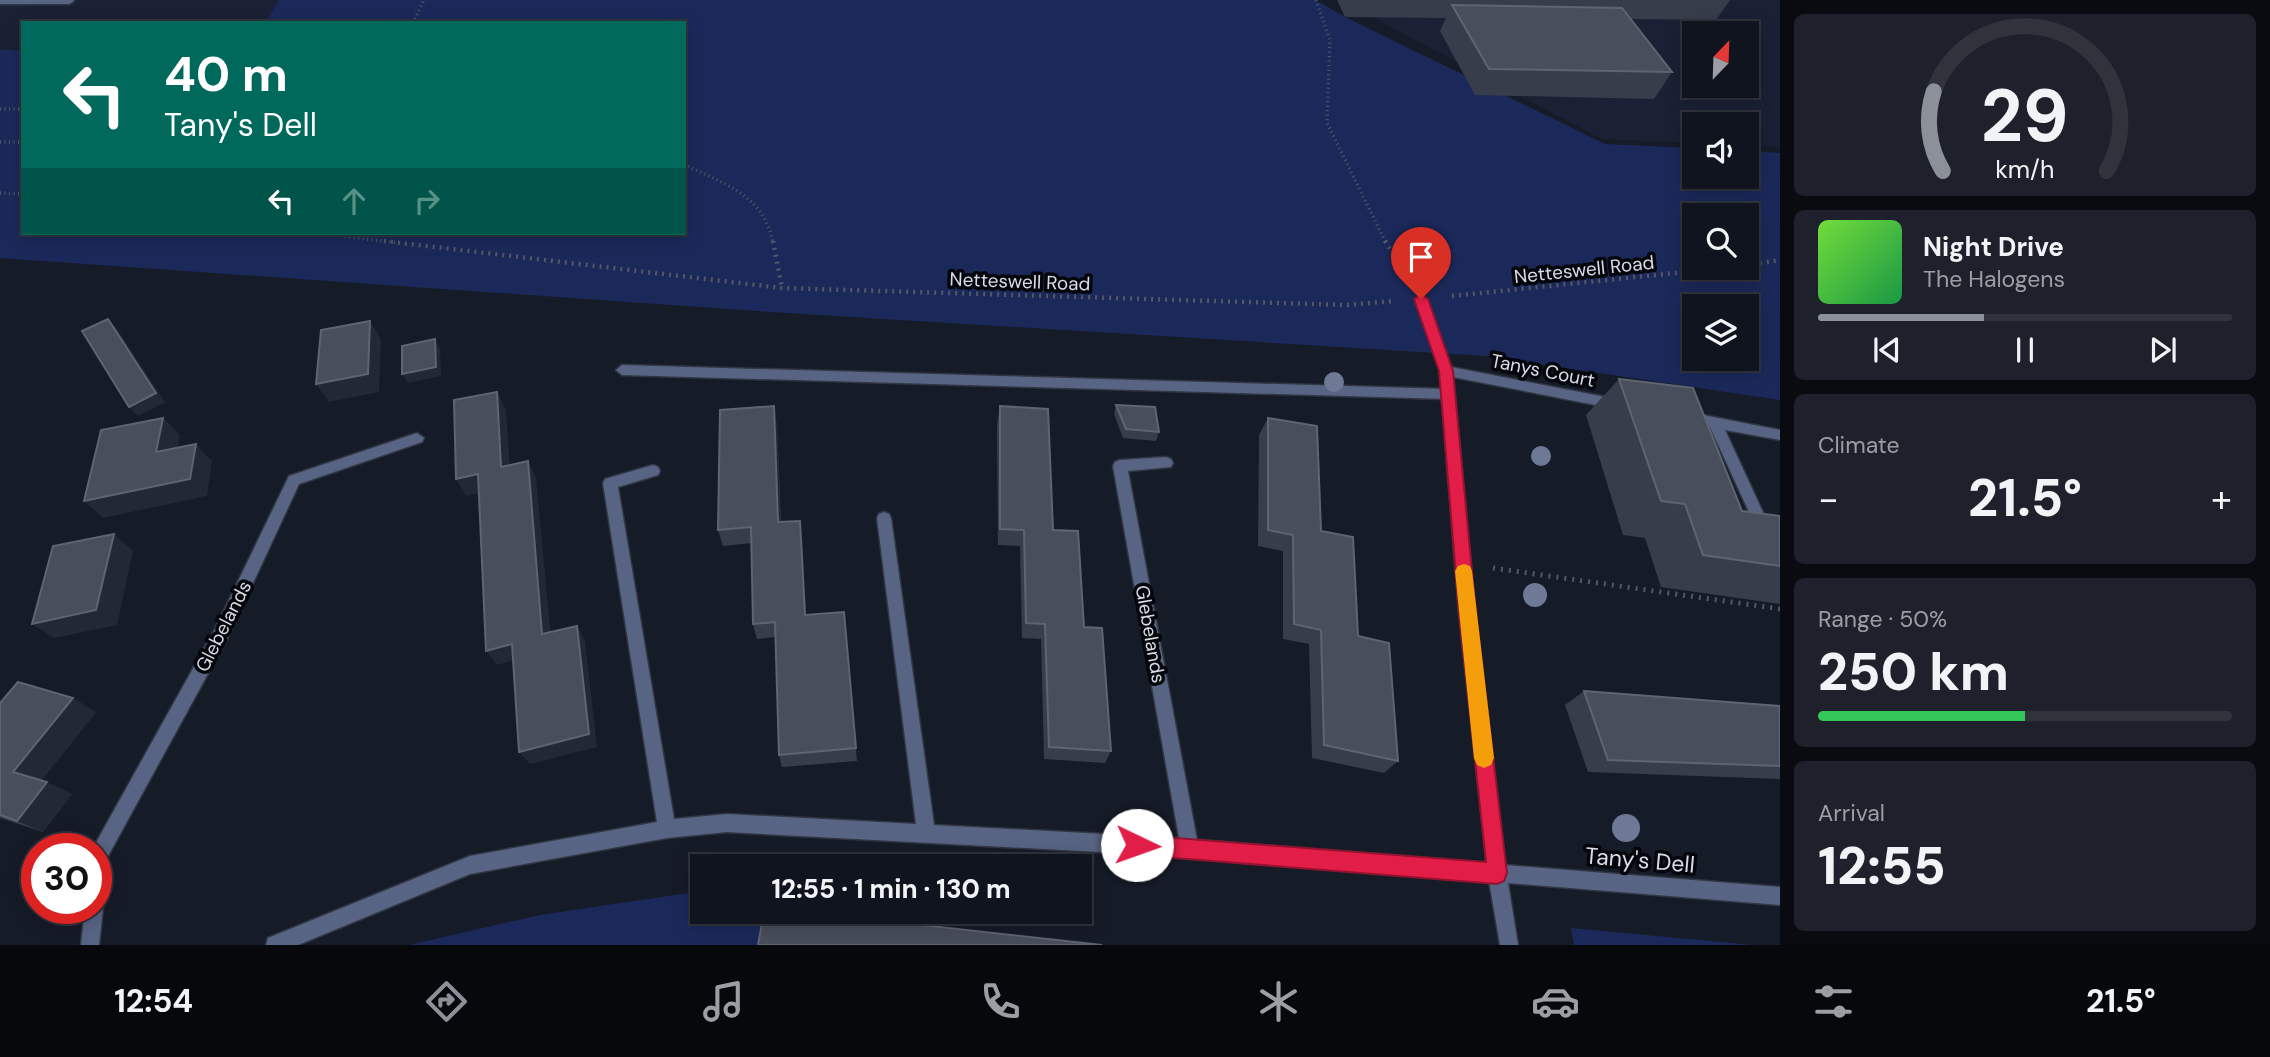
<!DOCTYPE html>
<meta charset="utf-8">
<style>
:root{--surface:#10141e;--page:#1e212b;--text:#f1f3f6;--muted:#9c9ea4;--line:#30333c;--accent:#8c9099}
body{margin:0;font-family:"DM Sans",sans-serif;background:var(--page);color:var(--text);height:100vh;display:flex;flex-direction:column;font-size:26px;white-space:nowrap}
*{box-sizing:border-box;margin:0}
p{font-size:23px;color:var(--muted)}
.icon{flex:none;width:38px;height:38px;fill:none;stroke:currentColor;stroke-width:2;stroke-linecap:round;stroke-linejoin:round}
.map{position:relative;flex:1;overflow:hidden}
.sheet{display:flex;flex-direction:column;gap:14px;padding:14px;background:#090b10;width:490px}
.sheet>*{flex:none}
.top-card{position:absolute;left:21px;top:21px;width:665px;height:214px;border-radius:0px;box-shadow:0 4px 18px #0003,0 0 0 2px var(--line);background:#00695c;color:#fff;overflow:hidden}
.needle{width:46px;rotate:23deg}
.buttons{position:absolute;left:1682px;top:21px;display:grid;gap:14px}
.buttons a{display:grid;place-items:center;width:77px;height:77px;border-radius:0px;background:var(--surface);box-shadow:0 4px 18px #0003,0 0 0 2px var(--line);font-size:35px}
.speed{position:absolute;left:21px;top:833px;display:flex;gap:14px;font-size:35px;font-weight:700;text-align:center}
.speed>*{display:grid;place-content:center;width:91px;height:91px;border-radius:50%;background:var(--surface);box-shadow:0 4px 18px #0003,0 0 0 2px var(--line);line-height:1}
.speed .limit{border:10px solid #d22;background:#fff;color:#111}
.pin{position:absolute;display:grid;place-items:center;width:60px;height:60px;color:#fff;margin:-72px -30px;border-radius:50% 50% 50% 0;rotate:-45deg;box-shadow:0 0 7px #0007}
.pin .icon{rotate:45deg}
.me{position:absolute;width:77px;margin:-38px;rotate:93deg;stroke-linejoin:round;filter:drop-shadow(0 0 5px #0008)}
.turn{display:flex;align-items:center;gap:24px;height:147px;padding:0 28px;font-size:32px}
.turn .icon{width:91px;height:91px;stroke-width:2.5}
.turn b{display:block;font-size:49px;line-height:60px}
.lanes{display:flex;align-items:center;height:66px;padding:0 28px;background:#0003;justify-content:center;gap:35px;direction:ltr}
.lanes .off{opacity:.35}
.big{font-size:52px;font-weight:800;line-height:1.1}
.sheet .card{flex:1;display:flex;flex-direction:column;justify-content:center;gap:10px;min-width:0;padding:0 24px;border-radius:10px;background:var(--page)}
.sheet .dial{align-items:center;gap:0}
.dial svg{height:182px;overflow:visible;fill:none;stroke:var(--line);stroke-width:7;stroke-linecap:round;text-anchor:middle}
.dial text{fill:var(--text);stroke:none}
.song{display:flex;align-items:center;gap:21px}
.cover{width:84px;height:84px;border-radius:10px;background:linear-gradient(135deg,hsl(100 70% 55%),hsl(140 70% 35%))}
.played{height:7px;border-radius:4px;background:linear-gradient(90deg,var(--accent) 40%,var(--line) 40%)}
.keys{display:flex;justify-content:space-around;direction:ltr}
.heat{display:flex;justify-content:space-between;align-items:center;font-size:38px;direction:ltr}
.charge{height:10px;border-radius:5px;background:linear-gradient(90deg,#34c759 50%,var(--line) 0)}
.trip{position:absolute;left:690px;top:854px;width:402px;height:70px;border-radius:0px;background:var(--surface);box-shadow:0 4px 18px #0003,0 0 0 2px var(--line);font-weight:800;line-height:70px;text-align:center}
.tab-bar{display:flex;height:112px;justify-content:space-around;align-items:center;background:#06080c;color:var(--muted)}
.tab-bar .icon{width:49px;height:49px}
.tab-bar .active{color:var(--accent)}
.tab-bar b{font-size:32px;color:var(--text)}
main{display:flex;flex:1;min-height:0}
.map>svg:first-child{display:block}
.built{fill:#1a2134;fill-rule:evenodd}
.green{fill:#1b295a;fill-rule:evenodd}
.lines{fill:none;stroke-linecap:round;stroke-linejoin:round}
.lane-casing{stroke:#313643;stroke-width:3}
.street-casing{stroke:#313643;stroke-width:3}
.path-far2{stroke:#535864;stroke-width:3.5;stroke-dasharray:1 3.5;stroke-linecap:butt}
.path-far1{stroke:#535864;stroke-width:4.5;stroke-dasharray:2 5;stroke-linecap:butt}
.path{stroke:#535864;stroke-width:5;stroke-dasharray:2 6;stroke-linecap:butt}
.lane{fill:#586484;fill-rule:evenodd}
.street{fill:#586484;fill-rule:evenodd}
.tree{fill:#6e7995}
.wall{fill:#373d4b}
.shaded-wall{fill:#232836}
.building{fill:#484e5b;stroke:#5f6471;stroke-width:2}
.route{fill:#e11d48;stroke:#92132f;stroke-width:2}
.slow{fill:#f59e0b}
.labels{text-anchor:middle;stroke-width:7;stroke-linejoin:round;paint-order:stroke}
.street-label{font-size:19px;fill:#d8dce6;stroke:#04060b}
.near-street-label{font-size:23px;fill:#d8dce6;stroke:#04060b}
</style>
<main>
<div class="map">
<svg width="1780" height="945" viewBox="0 0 1780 945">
<rect width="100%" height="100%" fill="#161b28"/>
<g class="built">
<polygon points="0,0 281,0 267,23 23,23 23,50 0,50"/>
<path d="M1340,0H1780V147L1747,145L1746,124H1694V143L1601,139ZM1694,33H1746V86H1694Z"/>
</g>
<g class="green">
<path d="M279,0H1316L1345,17L1605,144L1694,148V177H1746L1747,151L1780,153V400L1486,356L787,313L0,258V50H23V233H684V23H265ZM1694,215H1746V268H1694ZM1694,306H1746V359H1694Z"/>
<polygon points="702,891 702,912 774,912 769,945 409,945 540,915"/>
<polygon points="1571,928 1753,945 1574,945"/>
</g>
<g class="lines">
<defs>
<g id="lane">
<polygon points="0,0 73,0 74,1 69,4 0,4"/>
<polygon points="622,365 1447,389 1454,394 1447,399 622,375 616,370"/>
</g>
<g id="street">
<polygon points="1421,295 1427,299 1451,367 1616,399 1623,404 1616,409 1453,377 1475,613 1505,865 1780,887 1780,905 1508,883 1518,945 1500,945 1489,881 1190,857 727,832 667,838 470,874 298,945 266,945 268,938 470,856 657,822 603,483 605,479 653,465 658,467 660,471 658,475 618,487 674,819 727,814 916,824 877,518 879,514 884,512 889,514 891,518 934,825 1179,838 1113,466 1115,462 1120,460 1166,457 1171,459 1173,463 1171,467 1128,471 1197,840 1487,863 1459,613 1440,371 1415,299"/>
<polygon points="1688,412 1780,430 1780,440 1725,430 1767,521 1765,525 1760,527 1755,525 1710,427 1683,421 1681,417"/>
<polygon points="417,433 424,438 422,442 299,484 227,639 108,856 102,892 96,895 96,849 93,848 215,629 289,476"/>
<polygon points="96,900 101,901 103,908 99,945 81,945 85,908 96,908"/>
</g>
</defs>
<use href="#lane" class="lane-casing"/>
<use href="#street" class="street-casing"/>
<g class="path-far2">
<polyline points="1316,0 1330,40 1327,123 1386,243"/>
<polyline points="413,23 424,0"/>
<polyline points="0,109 23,109"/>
<polyline points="0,142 23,142"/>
<path d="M684,164C723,184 764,194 773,243"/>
<polyline points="0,193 23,194"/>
<polyline points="318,233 399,243"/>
</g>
<g class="path-far1">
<polyline points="384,241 782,288 1346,305 1394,301"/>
<polyline points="773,241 782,288"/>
<polyline points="1385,241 1406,275"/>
<polyline points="1746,265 1780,260"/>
<polyline points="1452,296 1723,268"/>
</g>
<polyline class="path" points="1493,568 1780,609"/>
<use href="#lane" class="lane"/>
<use href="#street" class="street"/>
</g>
<g class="tree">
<circle cx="1334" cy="382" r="10"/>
<circle cx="1541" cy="456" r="10"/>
<circle cx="1535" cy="595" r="12"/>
<circle cx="1626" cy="828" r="14"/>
</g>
<g class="wall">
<polygon points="1337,0 1730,0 1716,20 1631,19 1672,72 1654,99 1475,95 1440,31 1446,18 1345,17"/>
<polygon points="1619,379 1742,511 1780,516 1780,604 1661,587 1645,538 1623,535 1586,415"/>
<polygon points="1116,405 1159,432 1156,441 1123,438 1114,414"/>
<polygon points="1000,406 1053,530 1084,627 1111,751 1105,763 1044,759 1041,639 1022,638 1020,546 998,545 997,424"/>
<polygon points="1268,418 1321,531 1358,636 1398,761 1384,773 1312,758 1309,644 1283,639 1283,551 1258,546 1259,435"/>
<polygon points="777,424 781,522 802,537 806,615 844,612 857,761 782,767 779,755 775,637 757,639 753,624 752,543 723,546 718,530"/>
<polygon points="1584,691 1780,706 1780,779 1588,772 1565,705"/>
<polygon points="0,703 96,712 41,780 72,794 43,832 0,818"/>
</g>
<g class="shaded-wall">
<polygon points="108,319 117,329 165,402 138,416 129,407"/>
<polygon points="370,321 381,339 379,392 329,402 316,384"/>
<polygon points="435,339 440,349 441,376 408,383 402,374"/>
<polygon points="497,392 506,410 511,484 501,467"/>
<polygon points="774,406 777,424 781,539 778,522"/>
<polygon points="163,418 180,435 173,469 156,452"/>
<polygon points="196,444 212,461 207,496 103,518 84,501"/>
<polygon points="528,461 536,478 552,649 542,634"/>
<polygon points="478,474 488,491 466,496 456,479"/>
<polygon points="800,521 802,537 807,630 805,615"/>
<polygon points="114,534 133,551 117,625 54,638 32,624"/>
<polygon points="577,626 585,641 597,747 530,764 519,752"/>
<polygon points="512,644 522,658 497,665 486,651"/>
<polygon points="73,698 96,712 39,784 13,772"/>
<polygon points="47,782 72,794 43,832 17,821"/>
</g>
<g class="building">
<polygon points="1452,5 1622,8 1672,72 1489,69"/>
<polygon points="108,319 156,393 129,407 82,331"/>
<polygon points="370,321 368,374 316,384 321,330"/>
<polygon points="435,339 436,367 402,374 402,346"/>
<polygon points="1619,379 1693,388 1742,511 1780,516 1780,566 1703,555 1685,504 1661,501"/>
<polygon points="497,392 501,467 528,461 542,634 577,626 589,734 519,752 512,644 486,651 478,474 456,479 454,400"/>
<polygon points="1116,405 1155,407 1159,432 1126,429"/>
<polygon points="774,406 778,522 800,521 805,615 844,612 856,748 779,755 775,622 753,624 751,527 718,530 720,410"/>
<polygon points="1000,406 1048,409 1053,530 1078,531 1084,627 1102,628 1111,751 1049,747 1045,624 1026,623 1024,530 1000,529"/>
<polygon points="163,418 156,452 196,444 190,479 84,501 101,430"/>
<polygon points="1268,418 1317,426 1321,531 1353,537 1358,636 1389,643 1398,761 1324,745 1321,630 1294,624 1293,535 1268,530"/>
<polygon points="114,534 96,610 32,624 53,546"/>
<polygon points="18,682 73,698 13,772 47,782 17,821 0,815 0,703"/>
<polygon points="1584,691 1780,706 1780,766 1608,760"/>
<polygon points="764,912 805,912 1102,945 758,945"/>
</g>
<polygon class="route" points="1421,294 1428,299 1453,371 1476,613 1507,873 1504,881 1497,884 1137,855 1130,852 1127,845 1130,838 1137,835 1486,862 1459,613 1439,371 1414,299"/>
<polygon class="slow" points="1464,564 1470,566 1472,571 1494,758 1491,765 1484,768 1477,765 1474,758 1455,571 1458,566"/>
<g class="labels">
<g class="street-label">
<text transform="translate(1584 269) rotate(-6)" y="7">Netteswell Road</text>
<text transform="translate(1020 281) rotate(2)" y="7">Netteswell Road</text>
<text transform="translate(1543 370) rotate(11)" y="7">Tanys Court</text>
<text transform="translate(223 626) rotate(-63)" y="7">Glebelands</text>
<text transform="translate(1151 634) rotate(80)" y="7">Glebelands</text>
</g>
<g class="near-street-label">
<text transform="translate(1640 860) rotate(5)" y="8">Tany's Dell</text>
</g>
</g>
</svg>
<div class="buttons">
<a><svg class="needle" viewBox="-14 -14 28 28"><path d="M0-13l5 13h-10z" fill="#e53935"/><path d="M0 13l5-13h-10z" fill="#9c9ea4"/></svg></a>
<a><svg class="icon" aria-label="sound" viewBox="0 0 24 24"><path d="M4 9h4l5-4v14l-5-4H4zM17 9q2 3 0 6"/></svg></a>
<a><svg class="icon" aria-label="search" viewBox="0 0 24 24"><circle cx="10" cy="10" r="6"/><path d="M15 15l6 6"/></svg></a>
<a><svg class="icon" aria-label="layers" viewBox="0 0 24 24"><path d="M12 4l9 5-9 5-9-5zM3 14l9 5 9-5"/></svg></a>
</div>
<div class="speed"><div class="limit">30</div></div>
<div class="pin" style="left:1421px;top:299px;background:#d93025"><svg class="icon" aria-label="arrive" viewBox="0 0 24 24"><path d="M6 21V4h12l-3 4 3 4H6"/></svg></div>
<svg class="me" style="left:1137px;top:845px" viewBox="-20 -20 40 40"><circle r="19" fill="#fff"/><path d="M0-13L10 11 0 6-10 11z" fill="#e11d48"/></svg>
<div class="trip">12:55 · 1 min · 130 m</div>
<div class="top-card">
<div class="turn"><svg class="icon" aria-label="left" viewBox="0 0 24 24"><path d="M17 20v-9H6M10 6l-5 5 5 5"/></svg><div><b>40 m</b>Tany's Dell</div></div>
<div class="lanes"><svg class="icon" aria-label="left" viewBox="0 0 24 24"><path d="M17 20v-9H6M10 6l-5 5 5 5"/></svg><svg class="icon off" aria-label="ahead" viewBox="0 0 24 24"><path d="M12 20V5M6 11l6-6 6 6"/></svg><svg class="icon off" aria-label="right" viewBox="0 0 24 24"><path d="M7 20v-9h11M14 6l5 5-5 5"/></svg></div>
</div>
</div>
<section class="sheet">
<div class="card dial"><svg viewBox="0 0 100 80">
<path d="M14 69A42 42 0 1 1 86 69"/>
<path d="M14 69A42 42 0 0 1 10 34" stroke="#8c9099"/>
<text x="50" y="56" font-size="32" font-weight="700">29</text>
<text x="50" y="72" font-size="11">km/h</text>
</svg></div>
<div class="card">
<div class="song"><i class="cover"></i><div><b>Night Drive</b><p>The Halogens</p></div></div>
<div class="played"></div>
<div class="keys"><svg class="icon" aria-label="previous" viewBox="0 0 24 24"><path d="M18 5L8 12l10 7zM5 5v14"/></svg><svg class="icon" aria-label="pause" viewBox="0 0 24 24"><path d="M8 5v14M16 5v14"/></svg><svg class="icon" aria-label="next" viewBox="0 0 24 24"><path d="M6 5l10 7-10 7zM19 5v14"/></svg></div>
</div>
<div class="card"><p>Climate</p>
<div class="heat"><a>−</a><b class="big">21.5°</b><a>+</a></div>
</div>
<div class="card"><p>Range · 50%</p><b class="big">250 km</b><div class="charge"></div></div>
<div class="card"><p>Arrival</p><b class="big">12:55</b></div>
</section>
</main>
<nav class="tab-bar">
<b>12:54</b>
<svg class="icon active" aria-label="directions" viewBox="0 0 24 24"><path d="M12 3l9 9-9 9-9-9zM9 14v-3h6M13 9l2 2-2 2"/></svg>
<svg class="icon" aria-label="music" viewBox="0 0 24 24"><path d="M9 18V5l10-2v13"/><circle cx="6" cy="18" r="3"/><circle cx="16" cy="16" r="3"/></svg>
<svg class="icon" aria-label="phone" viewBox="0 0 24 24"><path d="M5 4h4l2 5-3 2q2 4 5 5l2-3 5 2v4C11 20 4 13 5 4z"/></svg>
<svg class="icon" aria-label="climate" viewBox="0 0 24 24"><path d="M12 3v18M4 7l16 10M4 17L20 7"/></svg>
<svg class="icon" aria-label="car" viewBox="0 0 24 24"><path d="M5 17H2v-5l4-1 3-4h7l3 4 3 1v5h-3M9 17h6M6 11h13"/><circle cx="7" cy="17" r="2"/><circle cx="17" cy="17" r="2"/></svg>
<svg class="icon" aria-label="filters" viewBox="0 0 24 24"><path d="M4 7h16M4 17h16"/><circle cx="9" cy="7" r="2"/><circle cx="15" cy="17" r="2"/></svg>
<b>21.5°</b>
</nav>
